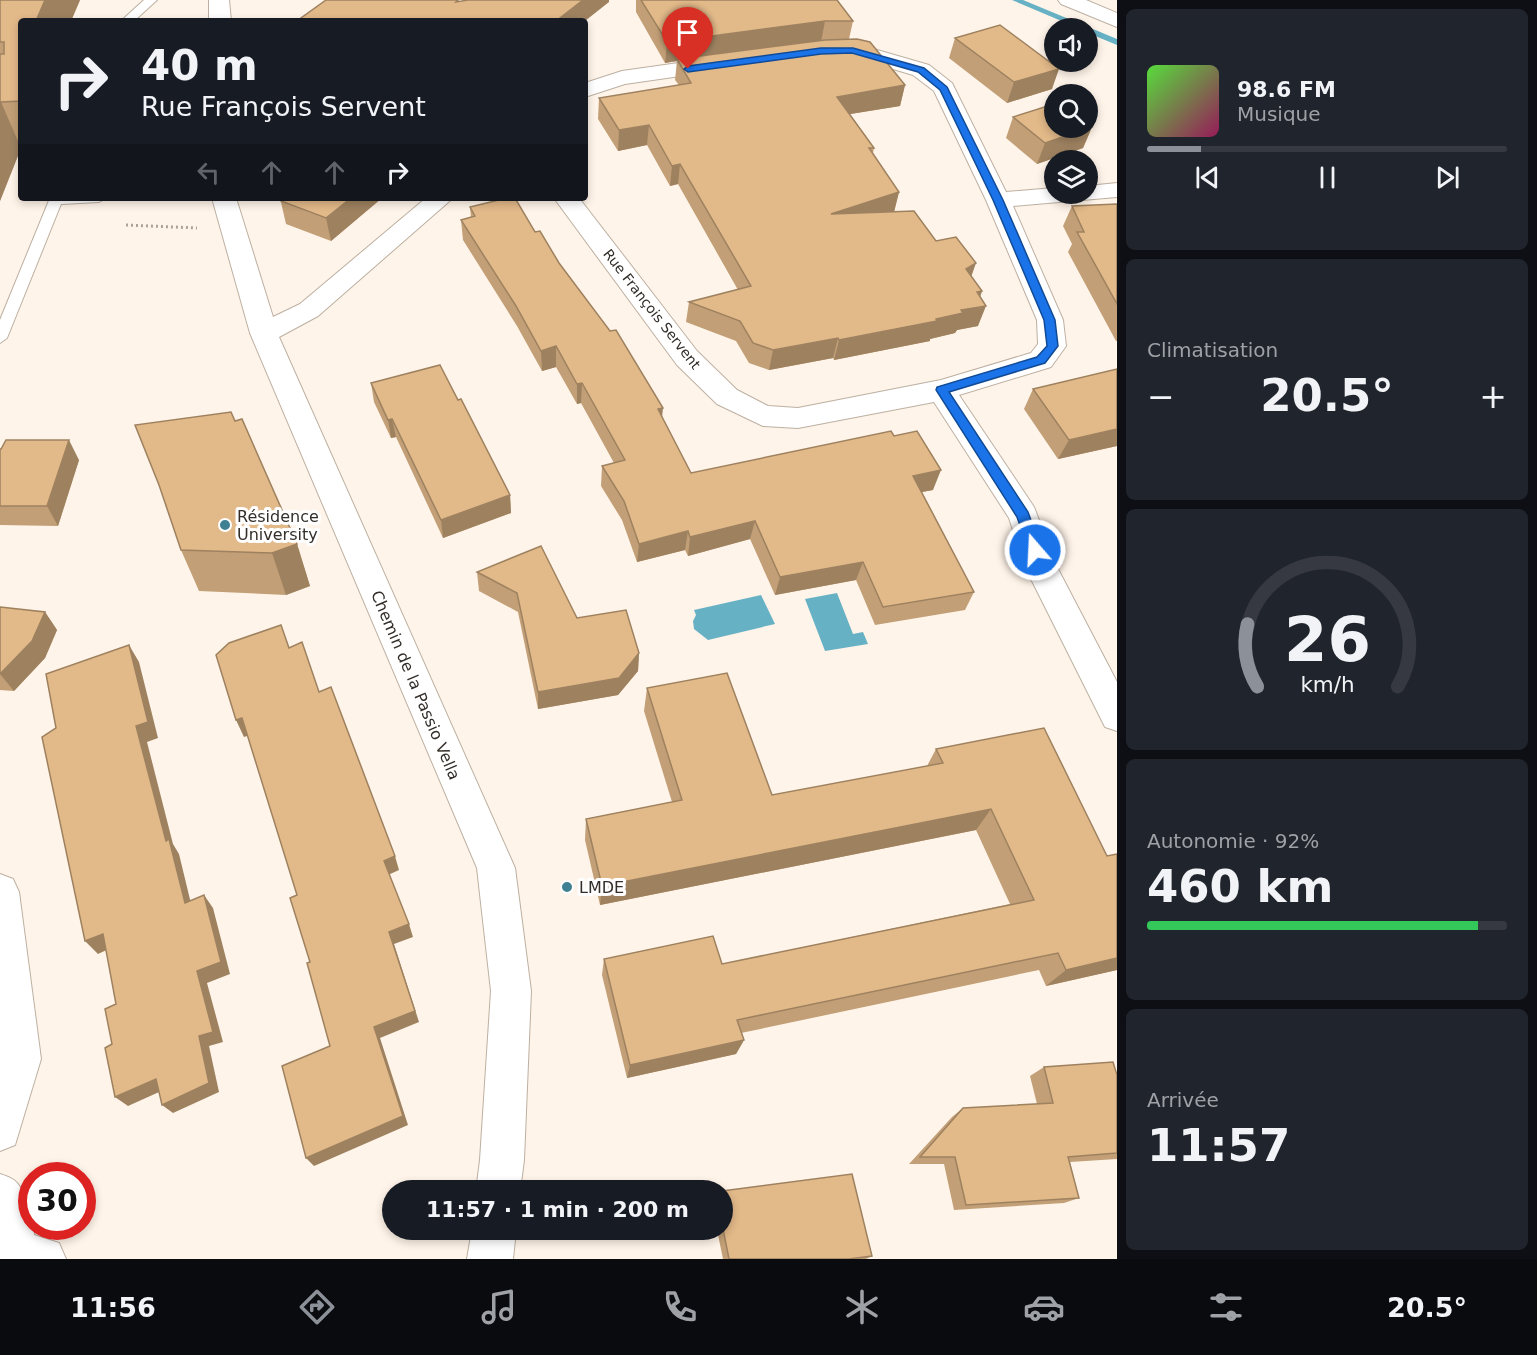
<!DOCTYPE html>
<html lang="fr">
<meta charset="utf-8">
<style>
:root{--surface:#171b24;--page:#20242c;--text:#f1f3f6;--muted:#9ea1a6;--line:#363941;--accent:#8c9099}
body{margin:0;font-family:"DejaVu Sans",sans-serif;background:var(--page);color:var(--text);height:100vh;display:flex;flex-direction:column;font-size:22px;white-space:nowrap}
*{box-sizing:border-box;margin:0}
p{font-size:20px;color:var(--muted)}
.icon{flex:none;width:33px;height:33px;fill:none;stroke:currentColor;stroke-width:2;stroke-linecap:round;stroke-linejoin:round}
.map{position:relative;flex:1;overflow:hidden}
.panel{display:flex;flex-direction:column;gap:9px;padding:9px;background:#0d0f14;width:420px}
.panel>*{flex:none}
.banner{position:absolute;left:18px;top:18px;width:570px;height:183px;border-radius:6px;box-shadow:0 3px 9px #0003;background:#171b24;color:var(--text);overflow:hidden}
.fabs{position:absolute;left:1044px;top:18px;display:grid;gap:12px}
.fabs a{display:grid;place-items:center;width:54px;height:54px;border-radius:50%;background:var(--surface);box-shadow:0 3px 9px #0003;font-size:30px}
.speed{position:absolute;left:18px;top:1162px;display:flex;gap:12px;font-size:30px;font-weight:700;text-align:center}
.speed>*{display:grid;place-content:center;width:78px;height:78px;border-radius:50%;background:var(--surface);box-shadow:0 3px 9px #0003;line-height:1}
.speed .limit{border:9px solid #d22;background:#fff;color:#111}
.pin{position:absolute;display:grid;place-items:center;width:51px;height:51px;color:#fff;margin:-62px -26px;border-radius:50% 50% 50% 0;rotate:-45deg;box-shadow:0 0 6px #0007}
.pin .icon{rotate:45deg}
.me{position:absolute;width:66px;margin:-33px;rotate:341deg;stroke-linejoin:round;filter:drop-shadow(0 0 4px #0008)}
.turn{display:flex;align-items:center;gap:21px;height:126px;padding:0 24px;font-size:27px}
.turn .icon{width:78px;height:78px;stroke-width:2.5}
.turn b{display:block;font-size:42px;line-height:51px}
.lanes{display:flex;align-items:center;height:57px;padding:0 24px;background:#0003;justify-content:center;gap:30px;direction:ltr}
.lanes .off{opacity:.35}
.big{font-size:45px;font-weight:700;line-height:1.1}
.panel .widget{flex:1;display:flex;flex-direction:column;justify-content:center;gap:9px;min-width:0;padding:0 21px;border-radius:9px;background:var(--page)}
.panel .dial{align-items:center;gap:0}
.dial svg{height:156px;overflow:visible;fill:none;stroke:var(--line);stroke-width:7;stroke-linecap:round;text-anchor:middle}
.dial text{fill:var(--text);stroke:none}
.song{display:flex;align-items:center;gap:18px}
.cover{width:72px;height:72px;border-radius:9px;background:linear-gradient(135deg,hsl(110 70% 55%),hsl(330 70% 35%))}
.played{height:6px;border-radius:3px;background:linear-gradient(90deg,var(--accent) 15%,var(--line) 15%)}
.keys{display:flex;justify-content:space-around;direction:ltr}
.heat{display:flex;justify-content:space-between;align-items:center;font-size:33px;direction:ltr}
.charge{height:9px;border-radius:4px;background:linear-gradient(90deg,#34c759 92%,var(--line) 0)}
.trip{position:absolute;left:382px;top:1180px;width:351px;height:60px;border-radius:30px;background:var(--surface);box-shadow:0 3px 9px #0003;font-weight:700;line-height:60px;text-align:center}
.dock{display:flex;height:96px;justify-content:space-around;align-items:center;background:#090b0e;color:var(--muted)}
.dock .icon{width:42px;height:42px}
.dock .active{color:var(--accent)}
.dock b{font-size:27px;color:var(--text)}
main{display:flex;flex:1;min-height:0}
.map>svg:first-child{display:block}
.water{fill:#67b1c5}
.lines{fill:none;stroke-linecap:round;stroke-linejoin:round}
.stream{fill:#67b1c5;fill-rule:evenodd}
.service-casing{stroke:#bdb0a2;stroke-width:2}
.minor-casing{stroke:#bdb0a2;stroke-width:2}
.secondary-casing{stroke:#bdb0a2;stroke-width:2}
.path{stroke:#aba39a;stroke-width:3;stroke-dasharray:2 3;stroke-linecap:butt}
.service{fill:#fff;fill-rule:evenodd}
.minor{fill:#fff;fill-rule:evenodd}
.secondary{fill:#fff;fill-rule:evenodd}
.wall{fill:#c29f76}
.shaded-wall{fill:#9e8260}
.building{fill:#e2b989;stroke:#9e8260;stroke-width:1.5}
.route{fill:#1a73e8;stroke:#114b97;stroke-width:1.5}
.poi-dot{fill:#3f8193;stroke:#fff;stroke-width:2}
.labels{text-anchor:middle;stroke-width:6;stroke-linejoin:round;paint-order:stroke}
.far-street-label{font-size:14px;fill:#332e29;stroke:#fff}
.poi-label{font-size:16px;fill:#332e29;stroke:#fff;text-anchor:start}
.street-label{font-size:16px;fill:#332e29;stroke:#fff}
</style>
<main>
<div class="map">
<svg width="1117" height="1259" viewBox="0 0 1117 1259">
<rect width="100%" height="100%" fill="#fff4e9"/>
<g class="water">
<polygon points="837,593 853,634 863,632 868,644 825,651 805,599"/>
<polygon points="761,595 775,624 708,640 694,629 693,621 696,615 694,610"/>
</g>
<g class="lines">
<polygon class="stream" points="1012,0 1023,0 1117,39 1117,45 1088,33 1088,28 1078,28"/>
<defs>
<g id="service">
<polygon points="144,0 157,0 134,21 121,21"/>
<polygon points="50,198 106,198 99,202 61,204 7,338 0,343 0,320"/>
</g>
<g id="minor">
<polygon points="209,0 229,0 231,21 209,21"/>
<polygon points="853,43 929,65 952,83 1006,192 1054,188 1054,194 1088,194 1088,186 1117,183 1117,197 1013,206 1063,320 1066,346 1051,367 959,395 1034,507 1057,567 1117,682 1117,731 1105,727 1025,567 1009,518 934,402 798,428 763,426 717,404 677,365 554,198 579,198 697,351 737,390 768,406 798,408 941,380 1031,353 1038,344 1037,320 986,200 934,91 913,75 853,57 830,56 827,51 830,46"/>
<polygon points="721,57 729,59 732,64 729,69 625,84 585,97 585,83 622,71"/>
<polygon points="212,198 236,198 273,317 300,304 426,198 453,198 318,316 279,337 515,868 531,991 524,1160 520,1191 476,1191 480,1160 491,991 477,868 250,333"/>
<polygon points="0,874 13,879 19,892 41,1059 15,1145 0,1151"/>
<path d="M0,1174C6,1176 13,1178 17,1183C28,1196 34,1221 34,1235L59,1243L66,1259H0Z"/>
<polygon points="472,1230 516,1230 513,1259 467,1259"/>
</g>
<polygon id="secondary" points="1058,0 1086,0 1117,13 1117,27 1061,4"/>
</defs>
<use href="#service" class="service-casing"/>
<use href="#minor" class="minor-casing"/>
<use href="#secondary" class="secondary-casing"/>
<polyline class="path" points="126,225 197,228"/>
<use href="#service" class="service"/>
<use href="#minor" class="minor"/>
<use href="#secondary" class="secondary"/>
</g>
<g class="wall">
<polygon points="0,0 80,0 71,21 21,21 21,148 0,201"/>
<polygon points="636,0 837,0 853,21 849,39 905,85 900,106 850,114 874,148 873,153 899,192 894,212 936,241 971,276 982,291 980,297 978,326 957,330 955,333 930,339 930,341 834,360 833,358 769,370 749,363 736,341 686,322 689,302 738,290 678,184 670,186 647,145 618,151 598,119 599,98 679,85 675,80 677,61 665,63 636,12"/>
<polygon points="955,38 1052,89 1007,103 949,58"/>
<polygon points="1013,117 1092,127 1083,148 1037,164 1006,138"/>
<polygon points="280,198 382,198 331,241 286,224"/>
<polygon points="1117,204 1117,341 1116,341 1068,252 1072,244 1063,226 1072,206"/>
<polygon points="470,207 535,232 559,263 662,417 691,473 933,490 922,492 974,592 965,610 875,625 856,580 775,595 750,539 688,556 685,550 637,562 622,520 601,486 602,466 614,463 581,403 577,404 556,367 542,371 517,326 463,240 461,220 471,217"/>
<polygon points="1117,369 1117,446 1058,459 1024,409 1033,389"/>
<polygon points="371,383 458,400 510,495 511,513 443,538 396,437 391,438 374,402"/>
<polygon points="0,449 79,460 58,526 0,525"/>
<polygon points="297,544 310,586 286,595 199,591 181,550"/>
<polygon points="477,572 577,618 639,653 638,671 618,695 538,709 518,612 479,591"/>
<polygon points="0,607 45,612 57,630 45,658 14,691 0,690"/>
<polygon points="647,688 772,795 927,766 936,749 1107,856 1117,854 1117,970 1046,986 1039,970 741,1033 744,1040 736,1054 627,1078 602,975 604,959 722,964 1010,904 976,830 600,905 585,840 586,819 672,802 644,711"/>
<polygon points="1044,1067 1117,1075 1117,1159 1070,1162 1079,1198 1064,1203 954,1210 944,1164 909,1164 952,1117 963,1108 1037,1104 1030,1076"/>
<polygon points="717,1230 723,1230 872,1256 866,1259 723,1259"/>
</g>
<g class="shaded-wall">
<polygon points="45,0 80,0 71,21 36,21"/>
<polygon points="583,0 609,0 609,2 585,21 556,21"/>
<polygon points="825,21 821,42 677,59 677,61 665,63 667,42"/>
<polygon points="1059,69 1052,89 1007,103 1014,82"/>
<polygon points="905,85 900,106 832,117 837,97"/>
<polygon points="1,102 21,148 0,201 0,105"/>
<polygon points="649,125 647,145 618,151 619,130"/>
<polygon points="1092,127 1083,148 1037,164 1045,143"/>
<polygon points="680,164 678,184 670,186 672,166"/>
<polygon points="899,192 894,212 831,214"/>
<polygon points="351,198 382,198 331,241 326,218"/>
<polygon points="976,263 969,283 966,269"/>
<polygon points="982,291 976,308 986,306 978,326 957,330 955,333 930,339 930,341 834,360 839,340 936,319 977,292"/>
<polygon points="838,338 833,358 769,370 773,350"/>
<polygon points="556,346 556,367 542,371 541,351"/>
<polygon points="582,383 581,403 577,404 577,384"/>
<polygon points="663,408 661,428 658,409"/>
<polygon points="392,419 396,437 391,438 388,420"/>
<polygon points="1117,429 1117,446 1058,459 1069,440"/>
<polygon points="69,440 79,460 58,526 47,506"/>
<polygon points="941,470 933,490 906,495 913,476"/>
<polygon points="510,495 511,513 443,538 441,520"/>
<polygon points="755,521 750,539 688,556 690,537"/>
<polygon points="688,531 685,550 637,562 639,544"/>
<polygon points="297,544 310,586 286,595 272,553"/>
<polygon points="863,562 856,580 775,595 780,577"/>
<polygon points="45,612 57,630 45,658 14,691 0,674"/>
<polygon points="129,645 139,662 158,738 147,742 173,844 179,854 194,916 185,903 166,841 136,726"/>
<polygon points="639,653 638,671 618,695 538,709 538,692"/>
<polygon points="242,718 250,735 244,737 236,720"/>
<polygon points="991,809 976,830 600,905 602,886"/>
<polygon points="395,856 399,870 388,875 384,861"/>
<polygon points="204,895 213,908 230,974 207,983 223,1042 209,1046 219,1092 173,1113 162,1105 199,1036 197,971"/>
<polygon points="409,924 413,937 394,944 419,1022 380,1038 408,1125 314,1166 306,1158 374,1027 389,932"/>
<polygon points="103,934 115,946 98,954 85,941"/>
<polygon points="1117,958 1117,970 1046,986 1066,970"/>
<polygon points="744,1040 736,1054 627,1078 630,1065"/>
<polygon points="156,1079 168,1088 128,1106 115,1097"/>
</g>
<g class="building">
<polygon points="0,0 45,0 36,21 21,21 21,56 19,61 21,61 21,101 1,102 0,105 0,54 4,54 4,42 0,42"/>
<polygon points="326,0 458,0 456,2 468,0 583,0 556,21 306,21 301,18"/>
<polygon points="641,0 837,0 853,21 825,21 667,42"/>
<polygon points="1000,25 1059,69 1014,82 955,38"/>
<polygon points="857,39 870,42 905,85 837,97 874,148 869,148 899,192 831,214 914,211 936,241 956,237 976,263 966,269 982,291 977,292 986,306 961,310 963,313 936,319 937,321 839,340 838,338 773,350 753,343 740,321 689,302 751,286 680,164 672,166 649,125 619,130 599,98 691,83 677,59 825,40"/>
<polygon points="1054,104 1054,128 1088,128 1088,124 1092,127 1045,143 1013,117"/>
<polygon points="283,198 351,198 326,218 281,201"/>
<polygon points="507,198 515,198 535,232 540,231 559,263 610,331 616,330 663,408 658,409 691,473 891,431 894,436 917,431 941,470 913,476 974,592 883,607 863,562 780,577 755,521 690,537 688,531 639,544 624,501 602,466 625,460 582,383 577,384 556,346 541,351 516,306 461,220 475,216 470,207"/>
<polygon points="1117,204 1117,304 1077,232 1084,232 1072,206"/>
<polygon points="440,365 458,400 461,399 510,495 441,520 392,419 388,420 371,383"/>
<polygon points="1117,369 1117,429 1069,440 1033,389"/>
<polygon points="231,412 235,421 242,419 297,544 272,553 181,550 159,485 135,425"/>
<polygon points="6,440 69,440 47,506 0,506 0,449 1,449"/>
<polygon points="541,546 577,618 626,610 639,653 619,678 538,692 517,593 477,572"/>
<polygon points="0,607 45,612 32,641 0,674"/>
<polygon points="281,625 289,648 302,642 319,692 331,687 395,856 384,861 409,924 389,932 415,1011 374,1027 403,1116 306,1158 282,1066 330,1046 307,963 310,962 290,898 297,895 242,718 236,720 216,655 229,643"/>
<polygon points="129,645 148,722 136,726 166,841 169,839 185,903 204,895 221,962 197,971 213,1032 199,1036 209,1083 162,1105 156,1079 115,1097 105,1048 112,1044 105,1009 116,1004 103,934 85,941 42,737 56,728 46,674"/>
<polygon points="727,673 772,795 943,763 936,749 1044,728 1107,856 1117,854 1117,958 1066,970 1058,953 737,1020 744,1040 630,1065 604,959 713,936 722,964 1034,900 991,809 602,886 586,819 682,800 647,688"/>
<polygon points="1113,1062 1117,1075 1117,1153 1068,1157 1079,1198 966,1205 955,1157 920,1157 963,1108 1053,1103 1044,1067"/>
<polygon points="852,1174 872,1256 849,1259 729,1259 723,1229 723,1191 722,1191"/>
</g>
<polygon class="route" points="821,48 853,48 924,68 947,87 1003,200 1055,320 1058,346 1045,363 949,392 1028,512 1042,550 1040,553 1030,553 1017,517 936,390 937,387 1037,357 1047,346 1044,320 993,200 940,90 918,72 852,53 821,54 688,72 684,69 688,66"/>
<g class="poi-dot">
<circle cx="225" cy="525" r="6"/>
<circle cx="567" cy="887" r="6"/>
</g>
<g class="labels">
<g class="far-street-label">
<text transform="translate(652 309) rotate(52)" y="5">Rue François Servent</text>
</g>
<g class="poi-label">
<text x="237" y="522">Résidence<tspan x="237" dy="18">University</tspan></text>
<text x="579" y="893">LMDE</text>
</g>
<g class="street-label">
<text transform="translate(416 685) rotate(67)" y="6">Chemin de la Passio Vella</text>
</g>
</g>
</svg>
<div class="fabs">
<a><svg class="icon" aria-label="sound" viewBox="0 0 24 24"><path d="M4 9h4l5-4v14l-5-4H4zM17 9q2 3 0 6"/></svg></a>
<a><svg class="icon" aria-label="search" viewBox="0 0 24 24"><circle cx="10" cy="10" r="6"/><path d="M15 15l6 6"/></svg></a>
<a><svg class="icon" aria-label="layers" viewBox="0 0 24 24"><path d="M12 4l9 5-9 5-9-5zM3 14l9 5 9-5"/></svg></a>
</div>
<div class="speed"><div class="limit">30</div></div>
<div class="pin" style="left:688px;top:69px;background:#d93025"><svg class="icon" aria-label="arrive" viewBox="0 0 24 24"><path d="M6 21V4h12l-3 4 3 4H6"/></svg></div>
<svg class="me" style="left:1035px;top:550px" viewBox="-20 -20 40 40"><circle r="17" fill="#1a73e8" stroke="#fff" stroke-width="3"/><path d="M0-11L8 9 0 5-8 9z" fill="#fff"/></svg>
<div class="trip">11:57 · 1 min · 200 m</div>
<div class="banner">
<div class="turn"><svg class="icon" aria-label="right" viewBox="0 0 24 24"><path d="M7 20v-9h11M14 6l5 5-5 5"/></svg><div><b>40 m</b>Rue François Servent</div></div>
<div class="lanes"><svg class="icon off" aria-label="left" viewBox="0 0 24 24"><path d="M17 20v-9H6M10 6l-5 5 5 5"/></svg><svg class="icon off" aria-label="ahead" viewBox="0 0 24 24"><path d="M12 20V5M6 11l6-6 6 6"/></svg><svg class="icon off" aria-label="ahead" viewBox="0 0 24 24"><path d="M12 20V5M6 11l6-6 6 6"/></svg><svg class="icon" aria-label="right" viewBox="0 0 24 24"><path d="M7 20v-9h11M14 6l5 5-5 5"/></svg></div>
</div>
</div>
<section class="panel">
<div class="widget">
<div class="song"><i class="cover"></i><div><b>98.6 FM</b><p>Musique</p></div></div>
<div class="played"></div>
<div class="keys"><svg class="icon" aria-label="previous" viewBox="0 0 24 24"><path d="M18 5L8 12l10 7zM5 5v14"/></svg><svg class="icon" aria-label="pause" viewBox="0 0 24 24"><path d="M8 5v14M16 5v14"/></svg><svg class="icon" aria-label="next" viewBox="0 0 24 24"><path d="M6 5l10 7-10 7zM19 5v14"/></svg></div>
</div>
<div class="widget"><p>Climatisation</p>
<div class="heat"><a>−</a><b class="big">20.5°</b><a>+</a></div>
</div>
<div class="widget dial"><svg viewBox="0 0 100 80">
<path d="M14 69A42 42 0 1 1 86 69"/>
<path d="M14 69A42 42 0 0 1 9 37" stroke="#8c9099"/>
<text x="50" y="56" font-size="32" font-weight="700">26</text>
<text x="50" y="72" font-size="11">km/h</text>
</svg></div>
<div class="widget"><p>Autonomie · 92%</p><b class="big">460 km</b><div class="charge"></div></div>
<div class="widget"><p>Arrivée</p><b class="big">11:57</b></div>
</section>
</main>
<nav class="dock">
<b>11:56</b>
<svg class="icon active" aria-label="directions" viewBox="0 0 24 24"><path d="M12 3l9 9-9 9-9-9zM9 14v-3h6M13 9l2 2-2 2"/></svg>
<svg class="icon" aria-label="music" viewBox="0 0 24 24"><path d="M9 18V5l10-2v13"/><circle cx="6" cy="18" r="3"/><circle cx="16" cy="16" r="3"/></svg>
<svg class="icon" aria-label="phone" viewBox="0 0 24 24"><path d="M5 4h4l2 5-3 2q2 4 5 5l2-3 5 2v4C11 20 4 13 5 4z"/></svg>
<svg class="icon" aria-label="climate" viewBox="0 0 24 24"><path d="M12 3v18M4 7l16 10M4 17L20 7"/></svg>
<svg class="icon" aria-label="car" viewBox="0 0 24 24"><path d="M5 17H2v-5l4-1 3-4h7l3 4 3 1v5h-3M9 17h6M6 11h13"/><circle cx="7" cy="17" r="2"/><circle cx="17" cy="17" r="2"/></svg>
<svg class="icon" aria-label="filters" viewBox="0 0 24 24"><path d="M4 7h16M4 17h16"/><circle cx="9" cy="7" r="2"/><circle cx="15" cy="17" r="2"/></svg>
<b>20.5°</b>
</nav>
